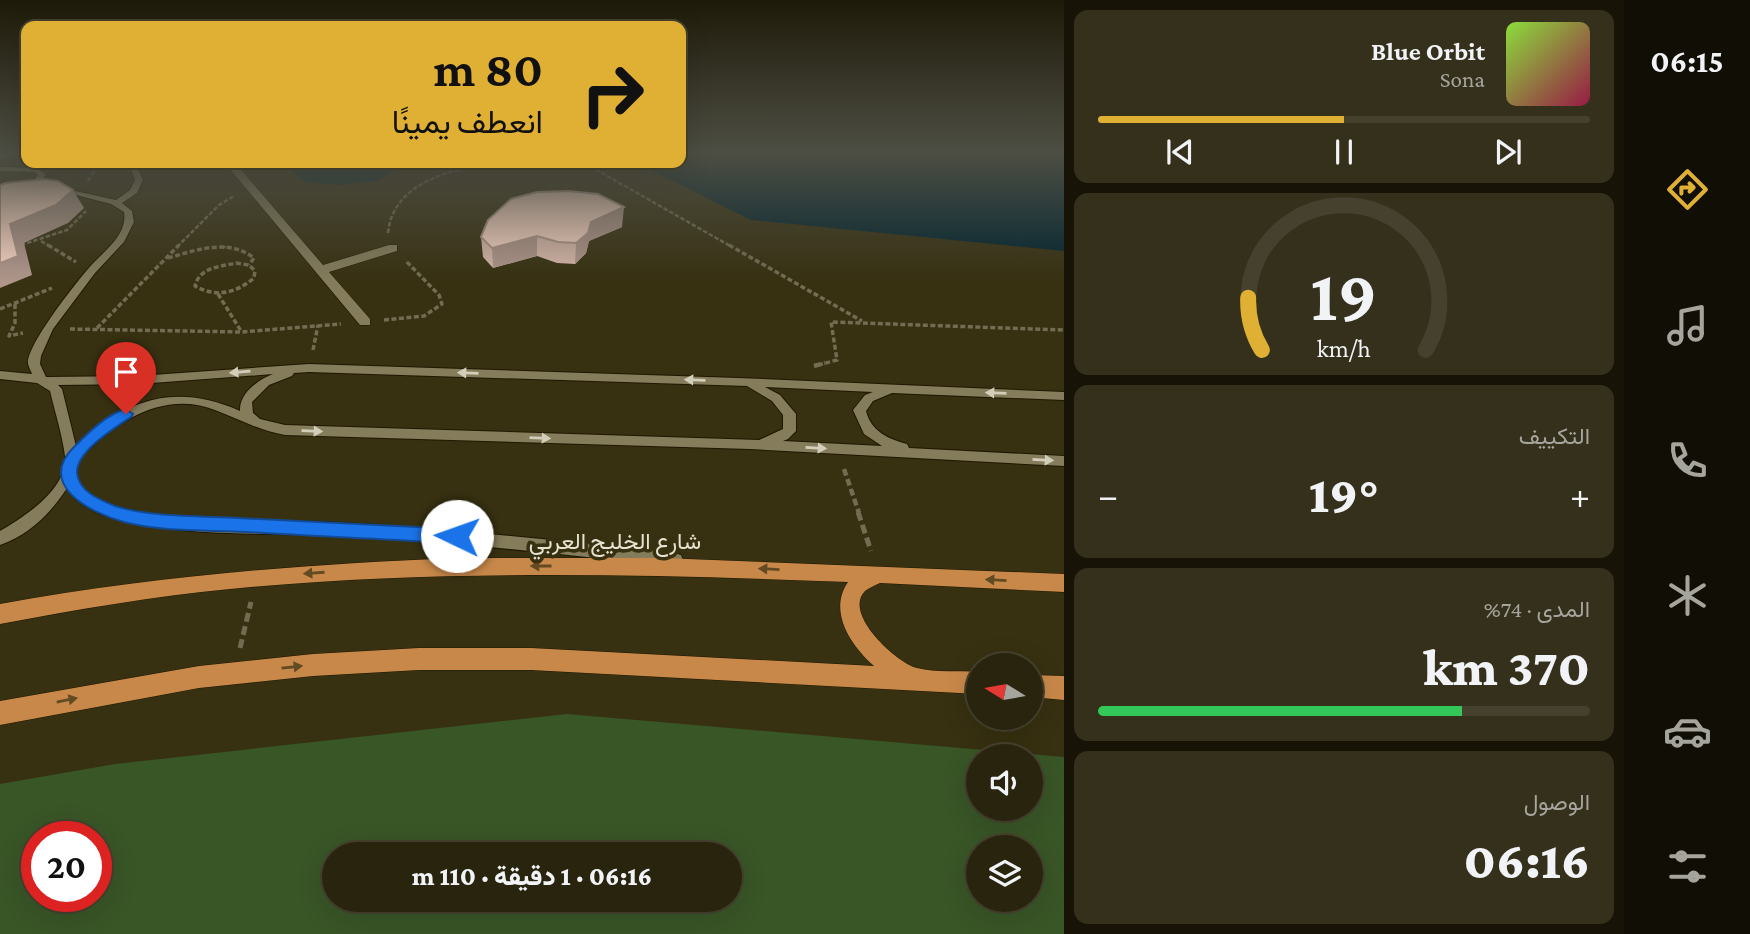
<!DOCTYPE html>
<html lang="ar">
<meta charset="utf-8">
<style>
:root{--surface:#29240d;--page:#35301b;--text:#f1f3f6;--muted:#a5a49d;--line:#45412e;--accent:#e0b034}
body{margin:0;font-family:"Crimson Pro",Vazirmatn,serif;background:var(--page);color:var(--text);direction:rtl;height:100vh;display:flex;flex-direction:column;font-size:26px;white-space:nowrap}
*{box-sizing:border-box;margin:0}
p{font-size:23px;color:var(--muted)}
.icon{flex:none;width:38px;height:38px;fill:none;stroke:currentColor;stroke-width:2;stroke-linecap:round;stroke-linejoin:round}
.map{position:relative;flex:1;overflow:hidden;direction:ltr}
.drawer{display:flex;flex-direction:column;gap:10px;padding:10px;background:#171407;width:560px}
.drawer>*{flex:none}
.hud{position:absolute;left:21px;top:21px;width:665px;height:147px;border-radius:14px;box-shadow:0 7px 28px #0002,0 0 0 2px var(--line);direction:rtl;background:#e0b034;color:#111;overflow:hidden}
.needle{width:46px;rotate:281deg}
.controls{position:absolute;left:966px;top:653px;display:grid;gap:14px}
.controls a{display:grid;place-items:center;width:77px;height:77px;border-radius:50%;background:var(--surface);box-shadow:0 7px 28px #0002,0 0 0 2px var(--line);font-size:35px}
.speed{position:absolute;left:21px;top:821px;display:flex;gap:14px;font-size:35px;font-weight:700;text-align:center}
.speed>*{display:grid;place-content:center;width:91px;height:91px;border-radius:50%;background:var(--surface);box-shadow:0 7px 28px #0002,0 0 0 2px var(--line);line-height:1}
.speed .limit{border:10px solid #d22;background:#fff;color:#111}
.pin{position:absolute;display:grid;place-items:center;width:60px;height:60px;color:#fff;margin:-72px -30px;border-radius:50% 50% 50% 0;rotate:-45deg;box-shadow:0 0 7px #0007}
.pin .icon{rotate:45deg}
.me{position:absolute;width:77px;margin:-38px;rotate:273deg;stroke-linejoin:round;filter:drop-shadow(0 0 5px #0008)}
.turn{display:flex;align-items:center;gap:24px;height:147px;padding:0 28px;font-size:32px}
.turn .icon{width:91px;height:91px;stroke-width:2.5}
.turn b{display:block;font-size:49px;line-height:60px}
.big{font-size:52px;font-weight:800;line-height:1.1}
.drawer .tile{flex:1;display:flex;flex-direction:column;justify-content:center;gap:10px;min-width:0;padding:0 24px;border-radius:14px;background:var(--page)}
.drawer .dial{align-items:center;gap:0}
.dial svg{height:182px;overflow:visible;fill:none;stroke:var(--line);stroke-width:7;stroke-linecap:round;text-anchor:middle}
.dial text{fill:var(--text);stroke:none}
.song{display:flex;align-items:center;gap:21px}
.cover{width:84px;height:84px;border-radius:10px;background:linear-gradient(135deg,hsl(90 70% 55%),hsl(340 70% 35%))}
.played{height:7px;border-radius:4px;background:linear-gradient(90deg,var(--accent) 50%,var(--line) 50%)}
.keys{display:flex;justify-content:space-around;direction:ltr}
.heat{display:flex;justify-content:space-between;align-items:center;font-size:38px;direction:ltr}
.charge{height:10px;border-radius:5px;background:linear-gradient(90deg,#34c759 74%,var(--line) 0)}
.trip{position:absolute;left:322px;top:842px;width:420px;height:70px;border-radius:35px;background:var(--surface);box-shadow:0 7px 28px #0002,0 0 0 2px var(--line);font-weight:800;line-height:70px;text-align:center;direction:rtl}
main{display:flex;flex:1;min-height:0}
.tabs{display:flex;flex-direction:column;width:126px;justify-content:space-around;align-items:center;background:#100e05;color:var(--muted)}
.tabs .icon{width:49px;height:49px}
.tabs .on{color:var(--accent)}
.tabs b{font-size:32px;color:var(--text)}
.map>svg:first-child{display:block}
.green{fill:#395627;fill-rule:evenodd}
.water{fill:#002430}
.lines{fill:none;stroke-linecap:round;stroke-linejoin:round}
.service-casing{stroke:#1f1800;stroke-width:2}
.pedestrian-casing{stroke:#1f1800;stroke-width:1}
.primary-casing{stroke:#1f1800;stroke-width:1}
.path-far3{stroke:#726c52;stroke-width:2.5;stroke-dasharray:4.5 2;stroke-linecap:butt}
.path-far2{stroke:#726c52;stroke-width:3.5;stroke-dasharray:5 2.5;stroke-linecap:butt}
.path-far1{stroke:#726c52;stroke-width:4.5;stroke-dasharray:7 3.5;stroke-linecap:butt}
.path{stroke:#726c52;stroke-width:5;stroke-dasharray:9 4.5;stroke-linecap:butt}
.service{fill:#847c5b;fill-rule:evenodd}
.pedestrian{fill:#847c5b;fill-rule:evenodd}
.primary{fill:#c88849;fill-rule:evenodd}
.wall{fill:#d9b9ab}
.shaded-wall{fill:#b0968b}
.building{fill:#fcd7c7;stroke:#b0968b;stroke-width:2}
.oneway{fill:#d3ceb9}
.oneway2{fill:#624a22}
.route{fill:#1a73e8;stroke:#114b97;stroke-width:2}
.labels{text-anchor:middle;stroke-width:7;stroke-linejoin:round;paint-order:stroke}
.street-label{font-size:23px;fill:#e7e3d1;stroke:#373011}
</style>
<main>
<nav class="tabs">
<b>06:15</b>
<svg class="icon on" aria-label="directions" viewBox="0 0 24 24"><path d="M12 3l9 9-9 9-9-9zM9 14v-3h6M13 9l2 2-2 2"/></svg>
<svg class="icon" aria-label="music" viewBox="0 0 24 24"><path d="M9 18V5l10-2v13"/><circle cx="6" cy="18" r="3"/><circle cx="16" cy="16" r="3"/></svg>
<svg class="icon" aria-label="phone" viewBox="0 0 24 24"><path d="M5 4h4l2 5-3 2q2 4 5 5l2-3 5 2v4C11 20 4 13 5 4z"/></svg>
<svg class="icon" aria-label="climate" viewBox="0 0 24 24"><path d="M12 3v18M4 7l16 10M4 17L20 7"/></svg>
<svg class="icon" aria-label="car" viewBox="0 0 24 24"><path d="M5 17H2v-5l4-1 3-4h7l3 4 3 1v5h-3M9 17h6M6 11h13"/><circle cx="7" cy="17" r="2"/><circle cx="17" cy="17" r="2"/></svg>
<svg class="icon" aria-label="filters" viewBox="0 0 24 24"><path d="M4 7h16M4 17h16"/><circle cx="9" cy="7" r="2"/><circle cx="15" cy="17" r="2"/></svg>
</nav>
<section class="drawer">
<div class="tile">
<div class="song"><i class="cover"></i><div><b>Blue Orbit</b><p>Sona</p></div></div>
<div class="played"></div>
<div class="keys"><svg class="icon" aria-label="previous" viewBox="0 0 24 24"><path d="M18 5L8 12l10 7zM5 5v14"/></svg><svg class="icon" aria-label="pause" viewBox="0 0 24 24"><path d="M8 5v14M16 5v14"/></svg><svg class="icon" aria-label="next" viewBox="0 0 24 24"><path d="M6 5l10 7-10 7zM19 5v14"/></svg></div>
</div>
<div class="tile dial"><svg viewBox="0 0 100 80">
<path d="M14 69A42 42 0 1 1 86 69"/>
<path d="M14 69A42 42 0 0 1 8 46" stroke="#e0b034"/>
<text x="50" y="56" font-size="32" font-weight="700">19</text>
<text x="50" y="72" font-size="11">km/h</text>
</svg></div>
<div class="tile"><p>التكييف</p>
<div class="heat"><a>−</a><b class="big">19°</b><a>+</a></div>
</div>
<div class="tile"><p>المدى · 74%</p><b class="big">370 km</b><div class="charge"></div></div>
<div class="tile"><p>الوصول</p><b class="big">06:16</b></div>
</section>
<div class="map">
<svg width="1064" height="934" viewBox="0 0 1064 934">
<rect width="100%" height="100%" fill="#373011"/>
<path class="green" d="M567,714L1064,757V934H0V784L115,764ZM978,756H1031V808H978ZM37,836H96V896H37ZM978,847H1031V900H978ZM334,854H730V900H334Z"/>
<g class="water">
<polygon points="681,152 1064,152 1064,251 751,220 637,163 681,163"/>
<polygon points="285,163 405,163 378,181 339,185 305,182"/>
</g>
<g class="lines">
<defs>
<g id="service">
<polygon points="26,152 26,155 0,158 0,154"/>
<path d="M123,163C136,162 138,169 143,180L137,193L122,203L132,211L134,222L124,242L95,273L53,329L41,356L40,364L46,377L138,376L309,364L738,378L1064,392V400L892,393L873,401L866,411C871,431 888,439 907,444L909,448L1064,456V466L750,449L285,435C260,431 239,419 215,410C167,391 121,418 87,451C76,462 72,475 83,488C98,505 125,509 146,513C210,524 277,519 342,523C453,529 564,541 675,553L681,555L683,560L681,565L675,567C564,554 454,542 342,536C278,532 210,537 146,525C118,520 83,514 67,488C51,513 29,535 0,545V531C24,517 68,489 65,456C62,434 55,412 50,391L37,383L0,379V371L32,374C31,371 29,368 28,364C26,346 75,284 88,269C102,252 128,236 124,212L111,204L53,189L57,187L116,200L130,190L135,180L131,169ZM309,372L747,386L772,401L783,415V429L759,440L285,425L260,419L253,413L252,402L269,385L292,376L294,373ZM273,374C258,380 239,393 240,411C176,382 125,399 76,446L62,389L58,385L138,384ZM765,387L873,392L865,395L853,410L864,434L882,446L783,441L788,439L796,431V414L780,395Z"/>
<polygon points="0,167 37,168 46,175 34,187 30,185 38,175 35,172 0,171"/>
</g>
<polygon id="pedestrian" points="225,163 235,163 323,265 389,245 397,245 397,251 329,272 370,319 370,325 360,325"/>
<g id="primary">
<path d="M461,558H662L1064,574V592L880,583C875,585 869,588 865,591C842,614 898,664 917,668C936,673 959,670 978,672V694L531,670H419L313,676L199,688L0,725V701L199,666L313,654L419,648H531L874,666C850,645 828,611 848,582C642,574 436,569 230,589C153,596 76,610 0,624V604C156,576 303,564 461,558Z"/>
<polygon points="1031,675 1064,676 1064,700 1031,697"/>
</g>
</defs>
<use href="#service" class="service-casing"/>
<use href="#pedestrian" class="pedestrian-casing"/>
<use href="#primary" class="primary-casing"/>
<g class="path-far3">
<polyline points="564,163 595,169 732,247"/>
<polyline points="88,181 99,163"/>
<path d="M388,233C393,183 449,170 491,163"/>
<polyline points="41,241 51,247"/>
<polyline points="21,245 67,230 86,211"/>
<polyline points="177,247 219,205 234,196"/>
<polyline points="221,247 226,247"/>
</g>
<g class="path-far2">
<polyline points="48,245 76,262"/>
<polyline points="729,245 862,321"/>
<path d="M168,258C197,250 228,238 254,258L249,265"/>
<path d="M236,263L249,265L255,271L254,278C236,293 216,298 195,286C200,267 219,267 236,263Z"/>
<polyline points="218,294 241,331"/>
<polyline points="15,304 15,323 9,336 23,333"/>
<polyline points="0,309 52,288"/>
<polyline points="384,320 424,316 442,304 439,295 405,260"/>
<polyline points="97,328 179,245"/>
<polyline points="70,329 241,332 341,324"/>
<polyline points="313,350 318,325"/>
<polyline points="818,365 837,360 831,322 1064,330"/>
</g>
<g class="path-far1">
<polyline points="814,366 825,363"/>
<polyline points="844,469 859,513"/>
</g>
<g class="path">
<polyline points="858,512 871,551"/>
<polyline points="240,648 251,602"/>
</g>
<use href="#service" class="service"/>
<use href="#pedestrian" class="pedestrian"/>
<use href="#primary" class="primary"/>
</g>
<polygon class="wall" points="622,227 589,241 586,253 575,264 557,263 537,256 493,268 483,257 481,237"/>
<g class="shaded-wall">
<polygon points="73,190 84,208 68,223 24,243 32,275 0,288 0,263 10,224"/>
<polygon points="624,207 622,227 589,241 586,253 575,264 576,243 591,222"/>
<polygon points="537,236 537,256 493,268 492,248"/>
</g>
<g class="building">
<polygon points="44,179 58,181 73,190 56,205 10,224 18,256 0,263 0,185 6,183"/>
<polygon points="568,191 598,194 624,207 591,222 588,233 576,243 558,242 537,236 492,248 481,237 488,220 511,199 537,192"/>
</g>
<defs><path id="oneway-solid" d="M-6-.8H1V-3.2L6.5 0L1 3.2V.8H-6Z" transform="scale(1.75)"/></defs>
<g class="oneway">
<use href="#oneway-solid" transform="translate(240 372) rotate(175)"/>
<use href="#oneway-solid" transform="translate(468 373) rotate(-178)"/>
<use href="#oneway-solid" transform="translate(695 380) rotate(-178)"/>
<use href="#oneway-solid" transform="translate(996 393) rotate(-178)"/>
<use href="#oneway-solid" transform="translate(312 431) rotate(2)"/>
<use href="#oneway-solid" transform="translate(540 438) rotate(2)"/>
<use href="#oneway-solid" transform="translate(816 448) rotate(3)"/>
<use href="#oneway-solid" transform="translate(1043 460) rotate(3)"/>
</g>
<g class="oneway2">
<use href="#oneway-solid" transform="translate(541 566) rotate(180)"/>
<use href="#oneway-solid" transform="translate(769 569) rotate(-177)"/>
<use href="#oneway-solid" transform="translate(314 573) rotate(176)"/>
<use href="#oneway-solid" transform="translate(996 580) rotate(-177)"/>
<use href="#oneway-solid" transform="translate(292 667) rotate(-6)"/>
<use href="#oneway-solid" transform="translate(67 700) rotate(-11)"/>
</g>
<linearGradient id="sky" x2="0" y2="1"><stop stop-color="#1e1a09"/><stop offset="0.54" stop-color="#4d4e43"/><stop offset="1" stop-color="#4d4e43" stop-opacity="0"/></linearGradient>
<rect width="1064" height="283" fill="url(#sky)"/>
<path class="route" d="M126,409L133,414L131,417C115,428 76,451 77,473C79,492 100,500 115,506C148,517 202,516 238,518C311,522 384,525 457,529L463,531L466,536L463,541L457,543C386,540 316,536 245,532C206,530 162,532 124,522C90,513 35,484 75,446C89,432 107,414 126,409Z"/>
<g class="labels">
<g class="street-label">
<text x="615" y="549">شارع الخليج العربي</text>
</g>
</g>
</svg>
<div class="controls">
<a><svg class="needle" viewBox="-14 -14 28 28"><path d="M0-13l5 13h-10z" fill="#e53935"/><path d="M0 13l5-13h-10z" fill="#a5a49d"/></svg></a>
<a><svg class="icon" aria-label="sound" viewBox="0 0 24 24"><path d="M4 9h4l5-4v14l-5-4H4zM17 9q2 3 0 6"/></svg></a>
<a><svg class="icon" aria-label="layers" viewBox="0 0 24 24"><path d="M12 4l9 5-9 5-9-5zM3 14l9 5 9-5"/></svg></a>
</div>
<div class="speed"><div class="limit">20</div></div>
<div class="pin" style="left:126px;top:414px;background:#d93025"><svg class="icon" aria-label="arrive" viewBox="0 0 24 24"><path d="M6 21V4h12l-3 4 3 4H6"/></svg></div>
<svg class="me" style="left:457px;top:536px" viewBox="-20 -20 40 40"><circle r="19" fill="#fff"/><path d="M0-13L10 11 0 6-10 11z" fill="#1a73e8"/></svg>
<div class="trip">06:16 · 1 دقيقة · 110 m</div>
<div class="hud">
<div class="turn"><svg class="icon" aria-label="right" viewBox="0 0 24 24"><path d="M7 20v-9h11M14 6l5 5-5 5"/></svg><div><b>80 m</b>انعطف يمينًا</div></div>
</div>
</div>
</main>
